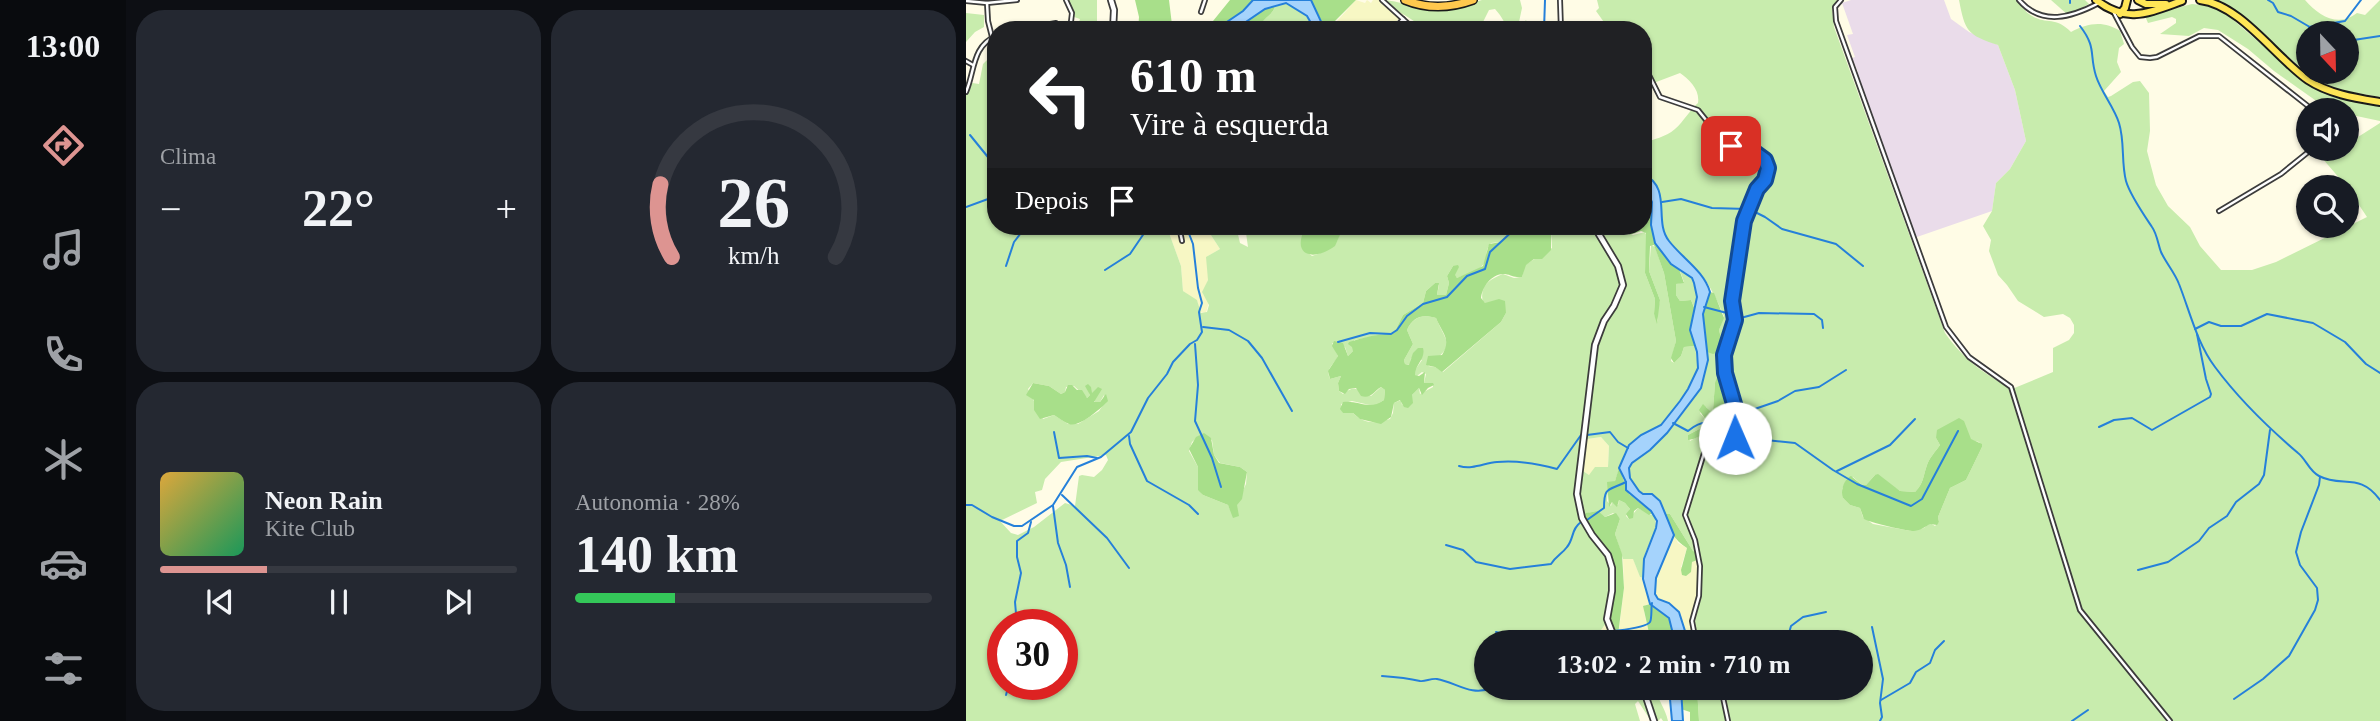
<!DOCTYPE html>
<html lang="pt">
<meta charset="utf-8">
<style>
:root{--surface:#171b24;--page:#242831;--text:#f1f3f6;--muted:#9ea1a6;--line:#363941;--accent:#dd9491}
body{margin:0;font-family:Georgia,serif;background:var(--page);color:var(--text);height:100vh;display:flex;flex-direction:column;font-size:26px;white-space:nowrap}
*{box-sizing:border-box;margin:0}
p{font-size:23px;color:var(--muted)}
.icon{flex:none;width:38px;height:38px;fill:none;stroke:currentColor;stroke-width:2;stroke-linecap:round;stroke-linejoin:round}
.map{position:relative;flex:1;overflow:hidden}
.side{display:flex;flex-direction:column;gap:10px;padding:10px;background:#0d0f14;width:840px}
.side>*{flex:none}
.guide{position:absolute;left:21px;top:21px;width:665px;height:214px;border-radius:28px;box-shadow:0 2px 5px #0004;background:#202124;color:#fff;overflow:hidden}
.needle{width:46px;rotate:158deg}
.tools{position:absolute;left:1330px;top:21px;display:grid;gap:14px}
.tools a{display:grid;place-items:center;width:63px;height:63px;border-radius:50%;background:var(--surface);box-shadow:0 2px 5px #0004;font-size:35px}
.speed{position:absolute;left:21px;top:609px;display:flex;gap:14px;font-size:35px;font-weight:700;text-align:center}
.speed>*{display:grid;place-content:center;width:91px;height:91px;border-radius:50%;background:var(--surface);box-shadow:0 2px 5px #0004;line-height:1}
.speed .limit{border:10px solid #d22;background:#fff;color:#111}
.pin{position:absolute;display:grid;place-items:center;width:60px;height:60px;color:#fff;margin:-30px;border-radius:14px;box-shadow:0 4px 10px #0006}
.me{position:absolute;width:77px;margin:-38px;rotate:359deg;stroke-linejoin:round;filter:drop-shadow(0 0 5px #0008)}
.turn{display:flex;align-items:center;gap:24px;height:147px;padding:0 28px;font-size:32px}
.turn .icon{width:91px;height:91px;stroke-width:2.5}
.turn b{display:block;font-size:49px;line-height:60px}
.then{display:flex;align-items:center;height:66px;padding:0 28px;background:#0003;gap:14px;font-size:26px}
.big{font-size:52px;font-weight:700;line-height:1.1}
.side .tile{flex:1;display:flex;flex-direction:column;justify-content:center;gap:10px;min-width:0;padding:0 24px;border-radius:28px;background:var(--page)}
.side .dial{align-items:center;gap:0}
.dial svg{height:182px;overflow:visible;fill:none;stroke:var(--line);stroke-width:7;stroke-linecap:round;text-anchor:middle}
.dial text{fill:var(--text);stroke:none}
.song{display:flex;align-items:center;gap:21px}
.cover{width:84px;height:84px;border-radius:10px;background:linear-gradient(135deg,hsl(40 70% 55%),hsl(150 70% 35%))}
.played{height:7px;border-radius:4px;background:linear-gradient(90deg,var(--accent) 30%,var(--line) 30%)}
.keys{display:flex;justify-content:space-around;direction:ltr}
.heat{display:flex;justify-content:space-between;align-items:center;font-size:38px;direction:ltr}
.charge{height:10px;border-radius:5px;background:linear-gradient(90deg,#34c759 28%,var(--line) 0)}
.side .tiles{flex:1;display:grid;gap:10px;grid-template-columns:repeat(2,1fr)}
.trip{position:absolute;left:508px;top:630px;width:399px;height:70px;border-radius:35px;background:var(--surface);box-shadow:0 2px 5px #0004;font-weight:700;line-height:70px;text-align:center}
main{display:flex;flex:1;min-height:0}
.tab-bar{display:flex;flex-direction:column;width:126px;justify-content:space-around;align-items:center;background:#090b0e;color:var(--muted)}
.tab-bar .icon{width:49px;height:49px}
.tab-bar .selected{color:var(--accent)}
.tab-bar b{font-size:32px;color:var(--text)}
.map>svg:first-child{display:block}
.industrial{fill:#eadcea}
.farmland{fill:#f7f7c4}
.green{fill:#c8ecad;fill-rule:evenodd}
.forest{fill:#a8df8a}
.water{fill:#a5d3fc;stroke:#2580da;stroke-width:2}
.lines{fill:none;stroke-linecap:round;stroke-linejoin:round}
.stream{stroke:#2580da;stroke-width:2}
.minor-casing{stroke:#3c3c3c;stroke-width:6}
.tertiary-casing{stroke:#3c3c3c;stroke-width:8}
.primary-casing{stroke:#1a1a1a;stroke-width:10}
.trunk-casing{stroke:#1a1a1a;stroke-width:10}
.minor{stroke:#fff;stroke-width:2.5}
.tertiary{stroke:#fff;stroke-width:4.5}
.primary{stroke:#ffe656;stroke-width:6}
.trunk{stroke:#ffc84d;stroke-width:7}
.route-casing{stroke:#114b97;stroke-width:18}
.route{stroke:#1a73e8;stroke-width:12}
</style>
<main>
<nav class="tab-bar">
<b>13:00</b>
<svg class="icon selected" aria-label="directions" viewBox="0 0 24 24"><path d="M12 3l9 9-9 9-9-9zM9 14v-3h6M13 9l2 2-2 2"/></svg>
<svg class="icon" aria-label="music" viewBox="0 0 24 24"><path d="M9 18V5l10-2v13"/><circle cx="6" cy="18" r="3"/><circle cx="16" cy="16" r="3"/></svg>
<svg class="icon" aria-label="phone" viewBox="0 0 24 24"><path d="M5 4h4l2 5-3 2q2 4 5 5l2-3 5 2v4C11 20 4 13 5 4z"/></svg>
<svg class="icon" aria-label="climate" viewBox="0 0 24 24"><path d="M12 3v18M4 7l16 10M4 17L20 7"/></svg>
<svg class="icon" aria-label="car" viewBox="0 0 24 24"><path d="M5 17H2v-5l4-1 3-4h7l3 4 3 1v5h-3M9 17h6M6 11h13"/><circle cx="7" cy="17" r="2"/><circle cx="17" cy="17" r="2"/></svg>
<svg class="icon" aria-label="filters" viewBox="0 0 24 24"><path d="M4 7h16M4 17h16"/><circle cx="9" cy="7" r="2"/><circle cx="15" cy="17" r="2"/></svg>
</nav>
<section class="side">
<div class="tiles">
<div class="tile"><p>Clima</p>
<div class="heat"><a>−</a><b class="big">22°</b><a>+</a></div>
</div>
<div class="tile dial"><svg viewBox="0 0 100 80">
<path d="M14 69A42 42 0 1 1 86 69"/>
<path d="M14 69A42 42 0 0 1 9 37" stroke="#dd9491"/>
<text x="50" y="56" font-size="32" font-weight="700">26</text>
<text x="50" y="72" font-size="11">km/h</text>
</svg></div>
<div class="tile">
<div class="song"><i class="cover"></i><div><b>Neon Rain</b><p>Kite Club</p></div></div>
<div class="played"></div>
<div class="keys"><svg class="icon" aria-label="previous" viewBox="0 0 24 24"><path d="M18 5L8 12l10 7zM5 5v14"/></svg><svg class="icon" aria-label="pause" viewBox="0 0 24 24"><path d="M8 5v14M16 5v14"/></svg><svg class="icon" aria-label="next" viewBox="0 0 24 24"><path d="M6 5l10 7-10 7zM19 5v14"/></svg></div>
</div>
<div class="tile"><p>Autonomia · 28%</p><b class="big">140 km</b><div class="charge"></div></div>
</div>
</section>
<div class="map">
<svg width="1414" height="721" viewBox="0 0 1414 721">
<rect width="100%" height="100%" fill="#fffce6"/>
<polygon class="industrial" points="885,0 978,0 985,19 1003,32 1032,45 1049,90 1060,141 1044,169 1030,183 1026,211 948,238 889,73 892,72 886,58 889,57 881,35 887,34 876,3"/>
<g class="farmland">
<polygon points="390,0 399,3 401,0 405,3 407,0 415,0 438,14 421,30 380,30 371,21"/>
<polygon points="185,226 239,226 254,249 242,256 242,280 237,294 243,302 240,313 233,312 232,302 217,291 215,266 202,230"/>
<polygon points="635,437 643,446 642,467 623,475 617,471 621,439"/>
<polygon points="708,535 712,543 721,548 715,567 725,568 726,562 734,559 734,598 729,622 732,642 719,642 719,631 713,612 703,603 692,599 689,594 690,578"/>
<polygon points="667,558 674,577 677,578 684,604 679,605 678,612 685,642 627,642 642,620 653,630 658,588 657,559"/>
</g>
<g class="green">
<polygon points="99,0 131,0 131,30 104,30 104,27 112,25 114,19 105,16"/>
<path d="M415,0C435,0 452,11 474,10C489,10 501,4 516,0C527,0 543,0 554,0L556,8L553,22L556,25L560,20L564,30C533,30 546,28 529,9L523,10L513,30H462Z"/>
<path d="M631,0H871L866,9L868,27L979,333C997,359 1018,374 1046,389L1087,372V348L1103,340L1108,333V325L1104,318L1097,314L1078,317L1052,301L1041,285L1032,275L1023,251L1025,240L1017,226L1026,211L1030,183L1044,169L1060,141L1049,90L1032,45C1001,35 999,31 993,0H1051C1055,4 1058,11 1063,14C1080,26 1089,15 1105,32C1121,23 1138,20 1154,31L1158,44L1153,48L1151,62L1155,72L1138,91L1142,97L1145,96L1167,82L1174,81L1183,93L1184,131L1181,151L1190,185L1202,206L1224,227L1234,246L1255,270H1286L1310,262L1401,217L1381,187L1356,158L1371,149H1381V144L1414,123V721H733L731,688H894V642H732L729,622L734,598V553L727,551L704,514H699L694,501C681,496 659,487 663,469C665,460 676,457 683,451C708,429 743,386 741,352L750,353L757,346L753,330L758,316C753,304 745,288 738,278C726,265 708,252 701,237C688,215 706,191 677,174V144C688,138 699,138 709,129C718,121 723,111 732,103C734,90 724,80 714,73L677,87V30H637L640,25L630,11L633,8ZM749,383L759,398L757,413L749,418C749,431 734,435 724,441L722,435L739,426L740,420L734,413L740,407L744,412L747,410ZM990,420L1005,440L1013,442L1016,447L1000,480L984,488L972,517L973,522L969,526L964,523L958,528L945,531L907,524L897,517L894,508L884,505L877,498L876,489L881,479L887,477L896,485H900L909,475L934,491L949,492C958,483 957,476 961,465C963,458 970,451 974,445L970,438Z"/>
<polygon points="1085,0 1119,0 1123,4 1102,15"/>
<path d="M1247,0H1339C1353,16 1372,28 1391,13L1399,15L1414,0V97L1372,90L1346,77L1263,7ZM1342,33H1381V72H1342Z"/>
<path d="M320,3L341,16L349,30H293C295,18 307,16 309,6Z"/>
<polygon points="1226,4 1244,6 1257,11 1332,76 1414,105 1414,121 1381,114 1381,110 1363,110 1308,71 1282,49 1252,30 1238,28 1223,36 1194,34 1210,23 1210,19 1206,17 1182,23 1179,16"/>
<polygon points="0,13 18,15 18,27 9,32 0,42"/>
<path d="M27,40L30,47V226H185L202,230L215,266L217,291L231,300L235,313L241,312L243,305L236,292L242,280L240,257L254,249L239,226H270L274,243L282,247L279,226H340L336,248L346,256C363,250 375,245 374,226H550L535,242L525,243C520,249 521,252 520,259C517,271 501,273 492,278L489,277L487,266L481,276L483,283L480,295H471L473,285L469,283L460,291L457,303L437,315L428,333C414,334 402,338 388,340L387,351L382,356L379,347L366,343L372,356C368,365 359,368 364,379L375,376L372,383L373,391L377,394C388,384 394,390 405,396L415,387L419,390L418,400L408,406L386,401L375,404L377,413H387C398,424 409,424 424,419L427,413L428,403L435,400L436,405L453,388L454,394L467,387V383H458L460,374L456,372L451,376L449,375V370L456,360L445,358L444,365L439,364L438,360L447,344L441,330C447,317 457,314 470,318C483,348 489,343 462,366L469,367L477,372L535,322L540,313L517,302C513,287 523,279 537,274L548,278L556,277L559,265L586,248L585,231L598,226H653L660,234L667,235L679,232L681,237L679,273L689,299L688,314L692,322L691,313L694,300L683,271L685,245L689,247L698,273L710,341L705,361L708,363L715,356L718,347L729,346L732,368L722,390L695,425L659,452L649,481L642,488L641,501L645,506L646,502L652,505L653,500L659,503L664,509L660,516L663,519L672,508L685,515L687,513C695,529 683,540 679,555C677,563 678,571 677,578L674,577L667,559H657L649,534L654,519L647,513L639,517C631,511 628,510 618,515L648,564V591L642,620L627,642H520V688H689C692,700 699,708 702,721H697L695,718L692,721H685L672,701L669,704L674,721H0V82L13,84L17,64L28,53L21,43ZM67,383L83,386L95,394L99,392L100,387L108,386L121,398L124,395L122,390L126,394L128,393V401L130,403L134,402L138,395L137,405L133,411L112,424H102L88,415L77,419L62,389ZM234,435L246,440L248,455L254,463L274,467L281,472L280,484L270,505L272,516L266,513L262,505L237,495L233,490L232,467L223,451L226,442ZM635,437L643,446L642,467H629L623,475L617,471L621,439ZM140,455L142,460L136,470L128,477L116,475L113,476L109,506L99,503L68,527L52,535L45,533L34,521L71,503L69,492L76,490L79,479L95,462ZM37,625H96V684H37Z"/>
<polygon points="714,271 726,278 731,297 728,307 725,300 714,301 710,295 710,284 718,282"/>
</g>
<g class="forest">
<polygon points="169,0 203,0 206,25 247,21 264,0 287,0 277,11 249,30 172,30 173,17"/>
<polygon points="345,0 390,0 360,30"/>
<path d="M309,6C307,16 295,18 293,30H268L299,9Z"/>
<polygon points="677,184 686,202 685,217 695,250 713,269 718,283 710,284 710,295 714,301 725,300 729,310 724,327 729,346 718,347 715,356 708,363 705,358 710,341 698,273 688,245 684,246 683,271 694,300 691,324 688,314 689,299 679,273 680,233 675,231 664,235 653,226 665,231 677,226"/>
<path d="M340,226H374V235L369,246C347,262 324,256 340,226Z"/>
<path d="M550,226H598L585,231V250L576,259H568L560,265L556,277C548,278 546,275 539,274C526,273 516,287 515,298L519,303L533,299L539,301L540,313L535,322L476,372L469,367L460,365L462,356L476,355C486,339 476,333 470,318C456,314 447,317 441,330L447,344L438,360L439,364L443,365L447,353L452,348H457C460,359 449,364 449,375L453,376L459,372L458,383H467L468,385L462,388L456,395L453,388L446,395L447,403L442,408L438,407L434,400L428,403L425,417L415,424L394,419L387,413H377L374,409L377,402C393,400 403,411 418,400L419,390L415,387C407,392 405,399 395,396L390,388L383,389L379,394L373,391L372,383L375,376L364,379L362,371L372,356L366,346L368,341L377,343L382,356L387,351L386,347L382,344L383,342C398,337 413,334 428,333L437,315L457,303L460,291L469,283H473L471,295H480L483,283L481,276L487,266L492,265L493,267L489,275L491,278L517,266L523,244L535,242Z"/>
<polygon points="744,292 748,293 758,318 753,330 757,346 753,352 747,354 741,352 737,314"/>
<path d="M752,375H755L760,388L757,413L749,418C749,430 732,439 722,440V435L739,426L740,420L733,410L737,404L744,411L747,410L749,383Z"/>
<path d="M67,383L83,386L95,394L99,392L102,385H106L111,390H116L121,398L124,395L119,386L122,384L125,387L126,393L132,387L136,389L128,402H134L140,394L142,401C136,407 114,428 103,424C98,422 93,418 88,415L74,419L68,410V400L60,395Z"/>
<path d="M993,418L998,421L1005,439L1016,444V447L1000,480L984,488L972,517L973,522L971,525L964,524C959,527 955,530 948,531C941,531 905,523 898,519L894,508L884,505L877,498C874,491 878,479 885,476L896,485H900L909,475L912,474L934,491L949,492C958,483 957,476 961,465C963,458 970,451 974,445L970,438L971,430Z"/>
<polygon points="238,433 245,438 248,455 253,463 274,467 281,472 276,499 271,505 273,516 267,518 262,505 237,495 232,490 232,467 223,449 230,437"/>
<polygon points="653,468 663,494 687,513 683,515 672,508 668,511 667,518 663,519 660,514 664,509 659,503 653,500 651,507 646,502 643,507 641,482 649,481"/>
<polygon points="632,511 639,517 650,513 654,519 649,534 656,554 658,588 652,635 647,635 642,620 648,591 648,564 637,545 624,531 618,515 620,513"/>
<path d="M699,514H704L727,551L734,553V559L726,562L725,572L720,576L716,575L715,570L721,548C709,541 701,528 699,514Z"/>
<polygon points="684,604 703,618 709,642 685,642 677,606"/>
<polygon points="715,688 722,688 723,694 726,688 731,688 733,721 724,721 724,712 715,709"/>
</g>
<g class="water">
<polygon points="287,0 345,0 359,30 349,30 341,16 320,3 299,9 268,30 249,30 277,11"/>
<path d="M677,174C707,188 687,221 703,241C716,258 738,271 744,292L737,314L742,360L735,388L701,433L684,450L666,463L663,468L664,478L673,491L677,494H686L694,501L708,535L690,578L689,594L692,599L703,603L713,612L719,631V642H709L703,618L684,604L677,579L678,559L690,528L691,521L685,511L660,490V482L653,468L663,445L675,435L695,425L714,401L722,389L732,368L731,352L724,330L731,297L728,283L726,278L705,264L689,243L685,225L686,202L677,184Z"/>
<polygon points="703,688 715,688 717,721 706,721"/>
</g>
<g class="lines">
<g class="stream">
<polyline points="1104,0 1104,3"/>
<polyline points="1302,0 1307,3 1312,12 1325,16 1354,33"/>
<path d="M1114,26C1131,48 1123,54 1130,76C1135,92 1148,107 1153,123C1159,142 1155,162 1160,181C1164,195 1178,215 1186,227C1191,234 1192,244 1195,252C1200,263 1209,273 1213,284C1224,312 1231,343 1249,367C1272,398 1305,430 1332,453C1340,459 1343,471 1353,476C1376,488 1394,472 1414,500"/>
<polyline points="1343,27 1379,21 1395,0"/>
<polyline points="578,30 579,0"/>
<polyline points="1381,41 1414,36"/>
<polyline points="4,135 30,167"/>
<polyline points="696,202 715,199 746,208 781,209"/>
<polyline points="0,207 22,199 30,199"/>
<polyline points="785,210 799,217 816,229 870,244 897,266"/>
<polyline points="342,228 344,226"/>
<polyline points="40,266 48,242 55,233 52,226"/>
<polyline points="139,270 164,254 183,226"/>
<polyline points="738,307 761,313 766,317"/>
<polyline points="771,319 793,313 848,314 856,320 857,328"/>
<polyline points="237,327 263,330 282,341 296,358 326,411"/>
<polyline points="1229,329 1243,322 1255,326 1275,326 1301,314 1347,323 1379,342 1400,364 1414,373"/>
<polyline points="372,342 404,333 425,334 431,330 441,316 457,304 481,297 501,276 519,269 524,252 552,226"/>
<polyline points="229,344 232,385 229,421 246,458 255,487"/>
<path d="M707,423L722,431C735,420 748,419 758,432L768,434"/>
<polyline points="1133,427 1148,420 1166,418 1186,430 1244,397 1245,394 1240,379 1231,334"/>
<polyline points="88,432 93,458 121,456 131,458"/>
<polyline points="621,435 644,432 652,442 662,448"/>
<polyline points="163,436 164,444 181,481 223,505 232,514"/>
<polyline points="771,437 829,443 867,470 891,484 945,506 956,499 992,431"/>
<polyline points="772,438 777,429 780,412 812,401 829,391 853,387 880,370"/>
<path d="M493,466C507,470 518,463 531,462C552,460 573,464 591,469L615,435"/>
<polyline points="871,471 924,445 949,419"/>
<polyline points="96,495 141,538 163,568"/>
<polyline points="0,505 6,505 26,517 48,526 56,526 87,505 111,467 135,457 165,432 182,398 201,374 207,362 224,344 231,340 236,332 233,312 236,303 232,288 227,244 220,226"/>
<polyline points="87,506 92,543 100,565 104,587"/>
<path d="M621,520L638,508C638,486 642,491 660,482"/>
<path d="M480,545L497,550L510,562L544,569L585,564C590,556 596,554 601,547C608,539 605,529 615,522"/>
<polyline points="1172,570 1202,562 1233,541 1243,528 1261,516 1270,502 1293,484 1298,475 1304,430"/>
<polyline points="51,625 49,602 55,573 51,557 51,541 62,533 65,522"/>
<polyline points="906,627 917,679 914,703 916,717 914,721"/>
<path d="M648,631C655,630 680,628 684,622C686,619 685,607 686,603"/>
<polyline points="530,632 544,635 550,642"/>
<polyline points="633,642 641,634"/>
<polyline points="800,642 818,636 823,633 825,626 837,617 860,612"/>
<path d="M416,676C430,677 441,678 454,681C459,682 465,678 471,679C489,682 506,697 525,688"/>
<polyline points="40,695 43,684"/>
<polyline points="1268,699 1297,679 1323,656 1349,610 1352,600 1351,588 1334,565 1330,552 1335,532 1353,485 1354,477"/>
<polyline points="915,700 944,683 950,672 964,663 969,650 978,641"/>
<polyline points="1106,721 1122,710"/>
</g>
<defs>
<g id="minor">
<polyline points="100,0 106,13 104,30"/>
<polyline points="416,0 449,30"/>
<polyline points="594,0 595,30"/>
<polyline points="875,0 869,7 870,21 980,327 1003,357 1045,387 1114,610 1204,721"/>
<path d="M1053,0C1076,27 1106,17 1133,3"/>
<polyline points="0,1 21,3 51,0"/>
<polyline points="21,3 22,21 26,37"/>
<polyline points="235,12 239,0"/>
<polyline points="1148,13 1166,47 1174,57 1184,58 1191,57 1233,36 1253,36 1347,110"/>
<polyline points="51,30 90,23"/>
<polyline points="428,30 437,19"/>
<polyline points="0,61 7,65"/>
<path d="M677,70L683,75L694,97L732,110L757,141L765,146L788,152L798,160L802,165L799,180L791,189L786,205L778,218L766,301L769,320L758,355L759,373L773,427C766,452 754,444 738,453L719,515L729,540L734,566L733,596L726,621L730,642"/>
<path d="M0,92C9,71 6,46 30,36"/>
<polyline points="1253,211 1315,174 1346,149"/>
<polyline points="213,226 216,241"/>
<polyline points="755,688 762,721"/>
</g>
<g id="tertiary">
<polyline points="145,0 148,10 147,30"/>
<polyline points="628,226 652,266 657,285 648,306 638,321 629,345 611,494 616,518 626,535 642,555 646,568 646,591 641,619 650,642"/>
<polyline points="677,688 688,721"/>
</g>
<g id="primary">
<path d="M1130,0C1161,24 1182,13 1216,1"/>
<polyline points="1172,0 1180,4 1200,4"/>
<path d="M1234,0C1275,5 1309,57 1342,80C1363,94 1390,98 1414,102"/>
<polyline points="1154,14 1159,8 1161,0"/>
</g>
<path id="trunk" d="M439,0C461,9 485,8 507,0"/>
</defs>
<use href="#minor" class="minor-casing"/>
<use href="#tertiary" class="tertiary-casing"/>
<use href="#primary" class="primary-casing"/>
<use href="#trunk" class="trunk-casing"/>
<use href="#minor" class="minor"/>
<use href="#tertiary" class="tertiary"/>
<use href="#primary" class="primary"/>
<use href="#trunk" class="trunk"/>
</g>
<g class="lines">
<defs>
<polyline id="route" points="765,146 788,152 799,160 802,168 799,180 791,189 778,221 766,301 769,320 758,355 759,373 773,421 769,438"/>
</defs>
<use href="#route" class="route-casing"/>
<use href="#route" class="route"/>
</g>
</svg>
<div class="tools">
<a><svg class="needle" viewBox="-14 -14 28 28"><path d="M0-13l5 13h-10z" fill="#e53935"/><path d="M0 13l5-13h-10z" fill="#9ea1a6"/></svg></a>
<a><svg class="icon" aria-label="sound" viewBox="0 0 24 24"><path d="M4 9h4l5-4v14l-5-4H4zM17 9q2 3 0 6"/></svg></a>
<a><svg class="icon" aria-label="search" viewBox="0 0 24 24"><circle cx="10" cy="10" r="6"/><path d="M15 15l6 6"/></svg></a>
</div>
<div class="speed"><div class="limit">30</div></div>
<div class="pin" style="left:765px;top:146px;background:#d93025"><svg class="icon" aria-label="arrive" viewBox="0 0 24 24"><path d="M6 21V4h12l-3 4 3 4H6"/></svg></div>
<svg class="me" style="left:769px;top:438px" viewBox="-20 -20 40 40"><circle r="19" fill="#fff"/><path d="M0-13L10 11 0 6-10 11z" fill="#1a73e8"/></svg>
<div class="trip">13:02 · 2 min · 710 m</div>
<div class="guide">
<div class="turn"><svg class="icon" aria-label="left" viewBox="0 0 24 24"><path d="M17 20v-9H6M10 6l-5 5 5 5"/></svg><div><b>610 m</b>Vire à esquerda</div></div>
<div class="then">Depois<svg class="icon" aria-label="arrive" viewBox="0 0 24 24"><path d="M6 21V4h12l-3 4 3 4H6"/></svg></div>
</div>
</div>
</main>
